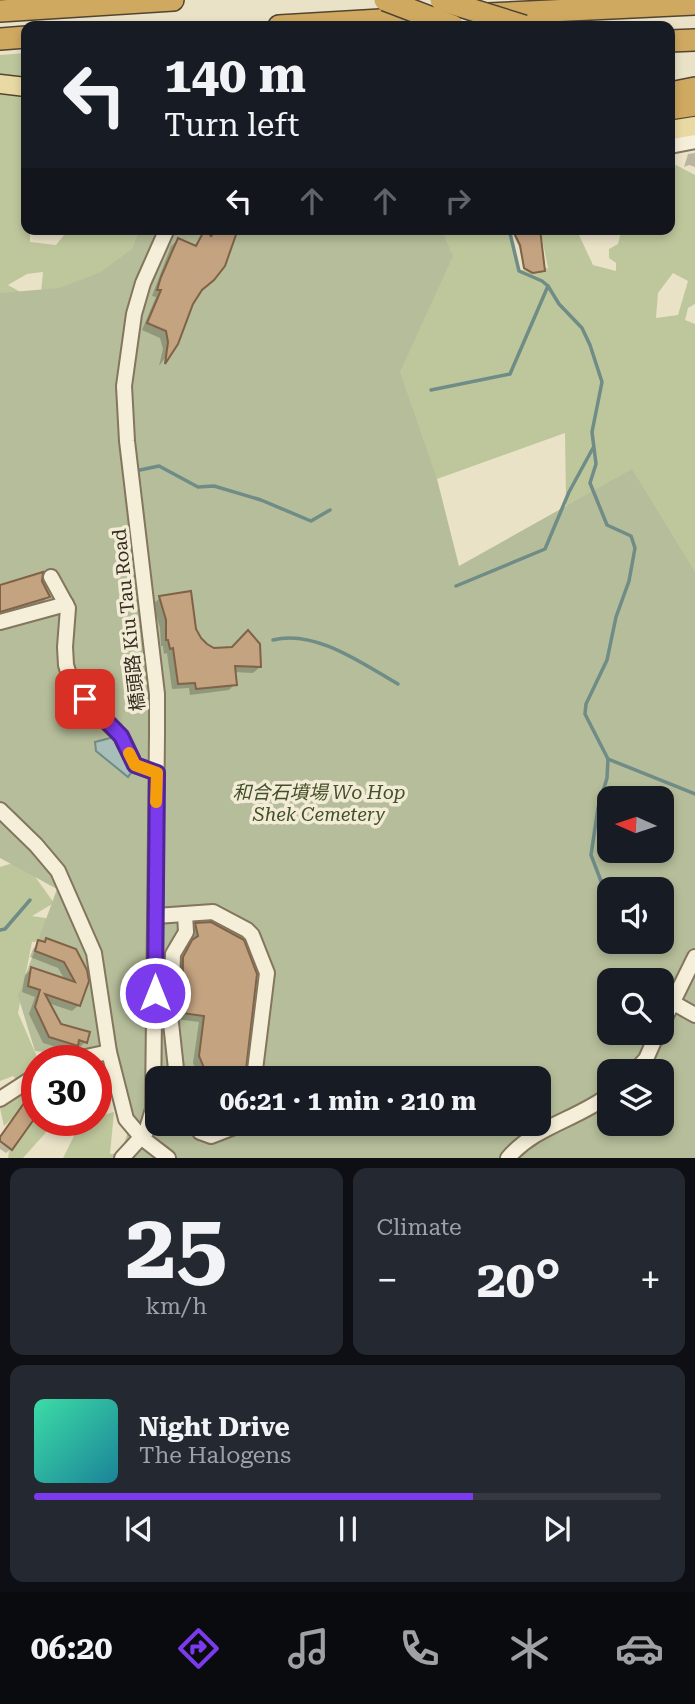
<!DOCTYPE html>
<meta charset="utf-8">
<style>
:root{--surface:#171b24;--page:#242831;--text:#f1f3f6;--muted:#9ea1a6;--line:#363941;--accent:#7c3aed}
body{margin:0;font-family:"Roboto Serif","Noto Sans TC",serif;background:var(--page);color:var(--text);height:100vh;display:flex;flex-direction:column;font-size:26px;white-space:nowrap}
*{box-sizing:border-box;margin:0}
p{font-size:23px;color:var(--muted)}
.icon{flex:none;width:38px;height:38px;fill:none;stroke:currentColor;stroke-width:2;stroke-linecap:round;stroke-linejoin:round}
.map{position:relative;height:1158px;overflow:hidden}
.details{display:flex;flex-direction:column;gap:10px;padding:10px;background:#0d0f14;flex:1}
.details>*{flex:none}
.banner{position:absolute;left:21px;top:21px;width:654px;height:214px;border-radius:14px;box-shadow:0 4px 10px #0003;background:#171b24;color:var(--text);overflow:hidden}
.needle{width:46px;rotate:273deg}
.controls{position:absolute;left:597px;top:786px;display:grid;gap:14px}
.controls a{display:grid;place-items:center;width:77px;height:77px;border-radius:14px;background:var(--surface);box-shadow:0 4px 10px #0003;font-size:35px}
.speed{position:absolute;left:21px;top:1045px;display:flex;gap:14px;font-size:35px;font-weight:700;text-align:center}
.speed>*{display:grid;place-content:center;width:91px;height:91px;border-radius:50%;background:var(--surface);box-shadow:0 4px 10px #0003;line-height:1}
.speed .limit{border:10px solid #d22;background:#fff;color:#111}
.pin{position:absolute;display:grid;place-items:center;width:60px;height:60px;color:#fff;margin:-30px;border-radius:14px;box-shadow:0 4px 10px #0006}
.me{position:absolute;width:77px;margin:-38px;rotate:0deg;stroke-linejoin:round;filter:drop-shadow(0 0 5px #0008)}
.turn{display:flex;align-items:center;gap:24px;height:147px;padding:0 28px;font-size:32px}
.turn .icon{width:91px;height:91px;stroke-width:2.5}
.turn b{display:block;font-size:49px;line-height:60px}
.lanes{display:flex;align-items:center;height:66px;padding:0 28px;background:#0003;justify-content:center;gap:35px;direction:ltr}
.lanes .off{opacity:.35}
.big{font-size:52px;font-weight:700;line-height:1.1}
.details .card{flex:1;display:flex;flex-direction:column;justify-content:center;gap:10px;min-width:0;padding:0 24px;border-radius:14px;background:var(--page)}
.details .dial{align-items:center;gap:0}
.dial b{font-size:91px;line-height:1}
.song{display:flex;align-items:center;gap:21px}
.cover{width:84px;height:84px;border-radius:10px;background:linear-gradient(135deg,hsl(160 70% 55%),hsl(190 70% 35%))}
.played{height:7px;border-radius:4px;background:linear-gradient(90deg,var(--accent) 70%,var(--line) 70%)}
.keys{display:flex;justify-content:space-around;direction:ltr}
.heat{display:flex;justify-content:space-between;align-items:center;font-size:38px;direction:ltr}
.details .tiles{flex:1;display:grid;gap:10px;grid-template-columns:1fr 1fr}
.card:last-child{grid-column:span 2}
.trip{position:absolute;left:145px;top:1066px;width:406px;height:70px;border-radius:14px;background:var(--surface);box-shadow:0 4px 10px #0003;font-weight:700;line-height:70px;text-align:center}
.menu{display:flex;height:112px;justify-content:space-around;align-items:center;background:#090b0e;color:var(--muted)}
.menu .icon{width:49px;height:49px}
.menu .selected{color:var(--accent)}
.menu b{font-size:32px;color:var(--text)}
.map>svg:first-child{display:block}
.green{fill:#bec79c;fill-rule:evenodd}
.cemetery{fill:#b5bd9a;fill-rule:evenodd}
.water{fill:#a8beb9;stroke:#6f8c87;stroke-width:2}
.shadow{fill:#0003}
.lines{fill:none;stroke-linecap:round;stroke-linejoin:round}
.stream{stroke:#6f8c87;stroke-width:3.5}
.building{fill:#c4a381;stroke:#806246;stroke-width:2}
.minor-casing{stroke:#84755e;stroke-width:18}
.major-casing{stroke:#524432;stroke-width:21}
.highway-casing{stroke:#524432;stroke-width:24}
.minor{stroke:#f5efd9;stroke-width:14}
.major{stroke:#e9d9a3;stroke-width:18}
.highway{stroke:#d0a961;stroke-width:21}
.highway-bridge-casing{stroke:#524432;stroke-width:24;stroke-linecap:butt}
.highway-bridge{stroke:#d0a961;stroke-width:21}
.route-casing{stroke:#51269a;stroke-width:18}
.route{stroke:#7c3aed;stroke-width:12}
.slow{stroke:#f59e0b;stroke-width:12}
.labels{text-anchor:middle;stroke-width:7;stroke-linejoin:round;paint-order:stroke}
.street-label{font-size:19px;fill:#352c20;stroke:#f2ecd6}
.park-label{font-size:19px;font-style:italic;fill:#435029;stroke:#f2ecd6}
</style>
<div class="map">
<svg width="695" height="1158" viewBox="0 0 695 1158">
<rect width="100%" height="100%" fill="#eae2c7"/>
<g class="green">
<path d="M26,53V83L22,84L23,105H26V229H30V242L56,245L69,229H151L0,440V55ZM43,272L40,303L8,285L27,274Z"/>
<path d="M676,165L695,175V304L688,308L685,320L695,324V962L662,980H609V1032L581,1095L613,851L662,850V798L567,568L565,433L437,479L242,229H507L520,270L548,268L540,229H581L579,235L593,265L616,271V263L609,258V249L618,244L622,229H670V169ZM673,273L688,281L678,315L656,318L658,293ZM609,889H662V942H609Z"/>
<polygon points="23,860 54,903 32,916 60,920 65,939 32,942 18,1013 38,1059 41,1060 37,1060 37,1120 57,1120 23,1158 8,1158 9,1151 30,1122 27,1105 4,1126 0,1108 27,1090 13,1076 0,1081 0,867"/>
<polygon points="114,1112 110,1154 128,1153 132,1158 63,1158 81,1122 96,1120 96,1117"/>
</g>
<path class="cemetery" d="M140,229H441L453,256L400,372L437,479L459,566L632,469L695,572V1158H119L134,1115L106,1058L35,1051L18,996L57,889L0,858V293L59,288L99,273L132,249ZM609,798H662V850H609ZM609,889H662V942H609ZM609,980H662V1032H609ZM609,1071H662V1124H609ZM158,1078H539V1124H158Z"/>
<polygon class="water" points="114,737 124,760 133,770 128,777 96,751 95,742"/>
<g class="shadow">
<polygon points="695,153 695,167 689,165 684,167 688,154"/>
<polygon points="511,229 538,229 542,272 531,274 524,269 519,247"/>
<polygon points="206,231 199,291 176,343 159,366 163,349 160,338 142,330 156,297 152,296 171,246 178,240 194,247"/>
<polygon points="41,581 48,597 42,603 0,616 0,587"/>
<polygon points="160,598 195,629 199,640 214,650 260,667 253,673 234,672 235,684 229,690 190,695 189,688 172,689 167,653 164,654 163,646 161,646 160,628 153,604"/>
<polygon points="196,925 243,1078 195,1078 199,1076 193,1063 199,1022 176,1019 177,965 192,942 190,931"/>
<polygon points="47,940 74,950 79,1005 72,1011 48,1003 60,1025 85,1042 79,1048 74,1047 70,1051 43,1043 29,1014 35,997 22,992 25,975 31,969 65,980 58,968 30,957 33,949 39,942 43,944"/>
<polygon points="195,1124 224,1124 204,1131"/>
<polygon points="0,1138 11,1149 6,1153 0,1149"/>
</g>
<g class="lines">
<g class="stream">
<polyline points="509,229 519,271 542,281 548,286 559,304 582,328 590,345 602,382 592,432 596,464 590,483 607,525 631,536 635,548 629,581 616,617 607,660 586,704 585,714 608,759 607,778 598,808 591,855 609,902"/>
<polyline points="431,390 510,374 548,286"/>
<polyline points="140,470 159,466 198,487 214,486 261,500 311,521 330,510"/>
<polyline points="456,586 545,549 569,492 593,448"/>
<path d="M273,640C315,629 363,664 398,684"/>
<polyline points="608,759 695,794"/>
<polyline points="0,930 5,929 30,900"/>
</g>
</g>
<g class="building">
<polygon points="205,229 211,236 218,229 238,229 225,266 214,280 202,290 193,304 178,344 165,364 168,342 166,331 147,323 161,290 157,290 161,277 178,238 196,246"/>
<polygon points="512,229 540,229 545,271 533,273 524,268 520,245"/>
<polygon points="43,572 42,581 50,597 0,612 0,585"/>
<polygon points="191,591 196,629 201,638 207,644 214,648 232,647 248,630 260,644 261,667 235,666 237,685 196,689 195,683 178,684 173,648 170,649 168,640 166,640 166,620 159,596"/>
<polygon points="211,922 244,940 257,974 245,1078 191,1078 205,1070 199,1056 204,1016 182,1013 183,957 192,940 198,936 195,923"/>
<polygon points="46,938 76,949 87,970 89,981 80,1006 45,994 61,1024 90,1032 87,1043 79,1040 78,1046 49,1037 35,1007 40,990 28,986 31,967 75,982 64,962 35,951 38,940 45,942"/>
<polygon points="27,1099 37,1106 37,1115 12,1150 0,1141 0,1137"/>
</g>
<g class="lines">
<defs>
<g id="minor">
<polyline points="670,146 695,141"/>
<polyline points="51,577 68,608 65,647 66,665 70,678 95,711 121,736 135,765 157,773"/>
<polyline points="0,622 66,604"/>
<polyline points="0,810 36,845 58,871 94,953 109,1052 126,1119 142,1138 168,1158"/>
<polyline points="156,916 213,912 247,930 252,935 267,973 254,1078"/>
<polyline points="672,1002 695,1015"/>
<polyline points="662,1024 695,957"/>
<polyline points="72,1060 109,1052"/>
<polyline points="635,1071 646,1059 658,1032"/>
<polyline points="177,1078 171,1023 173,954 186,932 185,914"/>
<polyline points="0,1099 37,1075"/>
<polyline points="196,1124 200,1132 211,1136 242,1124"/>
<polyline points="122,1158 146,1132 153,1109 157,734 157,694 127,441 124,386 134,314 143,283 167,229"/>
<path d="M508,1158C535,1126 576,1120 609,1095"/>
</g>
<g id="major">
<polyline points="0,84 26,87"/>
<polyline points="670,130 695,126"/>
</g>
<g id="highway">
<polyline points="0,11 173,0"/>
<polyline points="488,14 695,4"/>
<polyline points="279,26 431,17"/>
<polyline points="0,39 26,37"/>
<polyline points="670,41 695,40"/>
<polyline points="670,93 695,88"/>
<polyline points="670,109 695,105"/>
</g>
</defs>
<use href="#minor" class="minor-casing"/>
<use href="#major" class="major-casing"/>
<use href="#highway" class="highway-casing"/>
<use href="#minor" class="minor"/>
<use href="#major" class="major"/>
<use href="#highway" class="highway"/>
<defs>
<g id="highway-bridge">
<polyline points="385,0 453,26"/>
<polyline points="441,0 524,26"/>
</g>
</defs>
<use href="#highway-bridge" class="highway-bridge-casing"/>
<use href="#highway-bridge" class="highway-bridge"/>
</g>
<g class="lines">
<defs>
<polyline id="route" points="85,699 121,736 135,765 157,773 155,993"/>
</defs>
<use href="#route" class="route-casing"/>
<use href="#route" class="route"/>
<polyline class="slow" points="129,753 135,765 157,773 156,802"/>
</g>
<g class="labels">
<g class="street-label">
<text transform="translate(128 620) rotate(-96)" y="7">橋頭路 Kiu Tau Road</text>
</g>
<g class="park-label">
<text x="319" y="799">和合石墳場 Wo Hop<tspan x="319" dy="22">Shek Cemetery</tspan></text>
</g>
</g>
</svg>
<div class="controls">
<a><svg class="needle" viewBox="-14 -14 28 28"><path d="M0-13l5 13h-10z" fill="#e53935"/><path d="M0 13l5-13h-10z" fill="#9ea1a6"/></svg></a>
<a><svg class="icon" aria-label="sound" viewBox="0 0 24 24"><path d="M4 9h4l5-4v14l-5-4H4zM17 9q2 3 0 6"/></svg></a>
<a><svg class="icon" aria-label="search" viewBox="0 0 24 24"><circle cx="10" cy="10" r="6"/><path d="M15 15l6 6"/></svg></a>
<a><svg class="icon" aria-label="layers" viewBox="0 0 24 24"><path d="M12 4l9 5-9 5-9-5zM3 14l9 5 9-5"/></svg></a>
</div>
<div class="speed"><div class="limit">30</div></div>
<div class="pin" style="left:85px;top:699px;background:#d93025"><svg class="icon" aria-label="arrive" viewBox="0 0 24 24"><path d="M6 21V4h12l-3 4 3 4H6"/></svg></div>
<svg class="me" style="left:155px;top:993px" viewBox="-20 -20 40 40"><circle r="17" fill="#7c3aed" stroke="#fff" stroke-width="3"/><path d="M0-11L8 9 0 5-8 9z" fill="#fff"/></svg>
<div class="trip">06:21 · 1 min · 210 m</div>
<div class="banner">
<div class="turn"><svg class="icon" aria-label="left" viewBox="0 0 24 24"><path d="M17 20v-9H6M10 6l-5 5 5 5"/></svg><div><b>140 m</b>Turn left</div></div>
<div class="lanes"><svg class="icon" aria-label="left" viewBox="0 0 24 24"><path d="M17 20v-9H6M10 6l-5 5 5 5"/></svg><svg class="icon off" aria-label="ahead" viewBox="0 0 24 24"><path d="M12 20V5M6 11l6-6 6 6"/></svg><svg class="icon off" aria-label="ahead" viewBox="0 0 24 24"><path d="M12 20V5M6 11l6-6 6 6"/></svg><svg class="icon off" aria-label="right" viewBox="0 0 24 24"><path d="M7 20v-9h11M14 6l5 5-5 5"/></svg></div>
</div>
</div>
<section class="details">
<div class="tiles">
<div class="card dial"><b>25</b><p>km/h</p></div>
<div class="card"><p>Climate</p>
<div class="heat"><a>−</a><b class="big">20°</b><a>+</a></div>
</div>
<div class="card">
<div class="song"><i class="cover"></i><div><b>Night Drive</b><p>The Halogens</p></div></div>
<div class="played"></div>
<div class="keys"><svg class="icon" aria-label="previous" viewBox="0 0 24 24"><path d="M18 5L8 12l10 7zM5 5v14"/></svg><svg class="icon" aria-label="pause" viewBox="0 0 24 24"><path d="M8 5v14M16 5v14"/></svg><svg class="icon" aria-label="next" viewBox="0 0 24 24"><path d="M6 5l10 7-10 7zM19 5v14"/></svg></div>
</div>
</div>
</section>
<nav class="menu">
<b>06:20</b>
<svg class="icon selected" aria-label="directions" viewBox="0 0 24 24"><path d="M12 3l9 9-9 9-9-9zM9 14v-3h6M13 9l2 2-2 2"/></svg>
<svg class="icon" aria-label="music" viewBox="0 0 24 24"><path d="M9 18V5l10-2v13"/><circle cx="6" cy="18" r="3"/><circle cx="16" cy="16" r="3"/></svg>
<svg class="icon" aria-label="phone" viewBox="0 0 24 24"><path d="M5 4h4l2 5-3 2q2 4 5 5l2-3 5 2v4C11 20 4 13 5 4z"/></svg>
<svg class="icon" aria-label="climate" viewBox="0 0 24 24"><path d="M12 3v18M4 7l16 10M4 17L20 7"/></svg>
<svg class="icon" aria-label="car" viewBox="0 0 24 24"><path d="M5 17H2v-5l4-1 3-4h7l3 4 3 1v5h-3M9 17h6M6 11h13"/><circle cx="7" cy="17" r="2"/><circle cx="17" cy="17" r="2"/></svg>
</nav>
